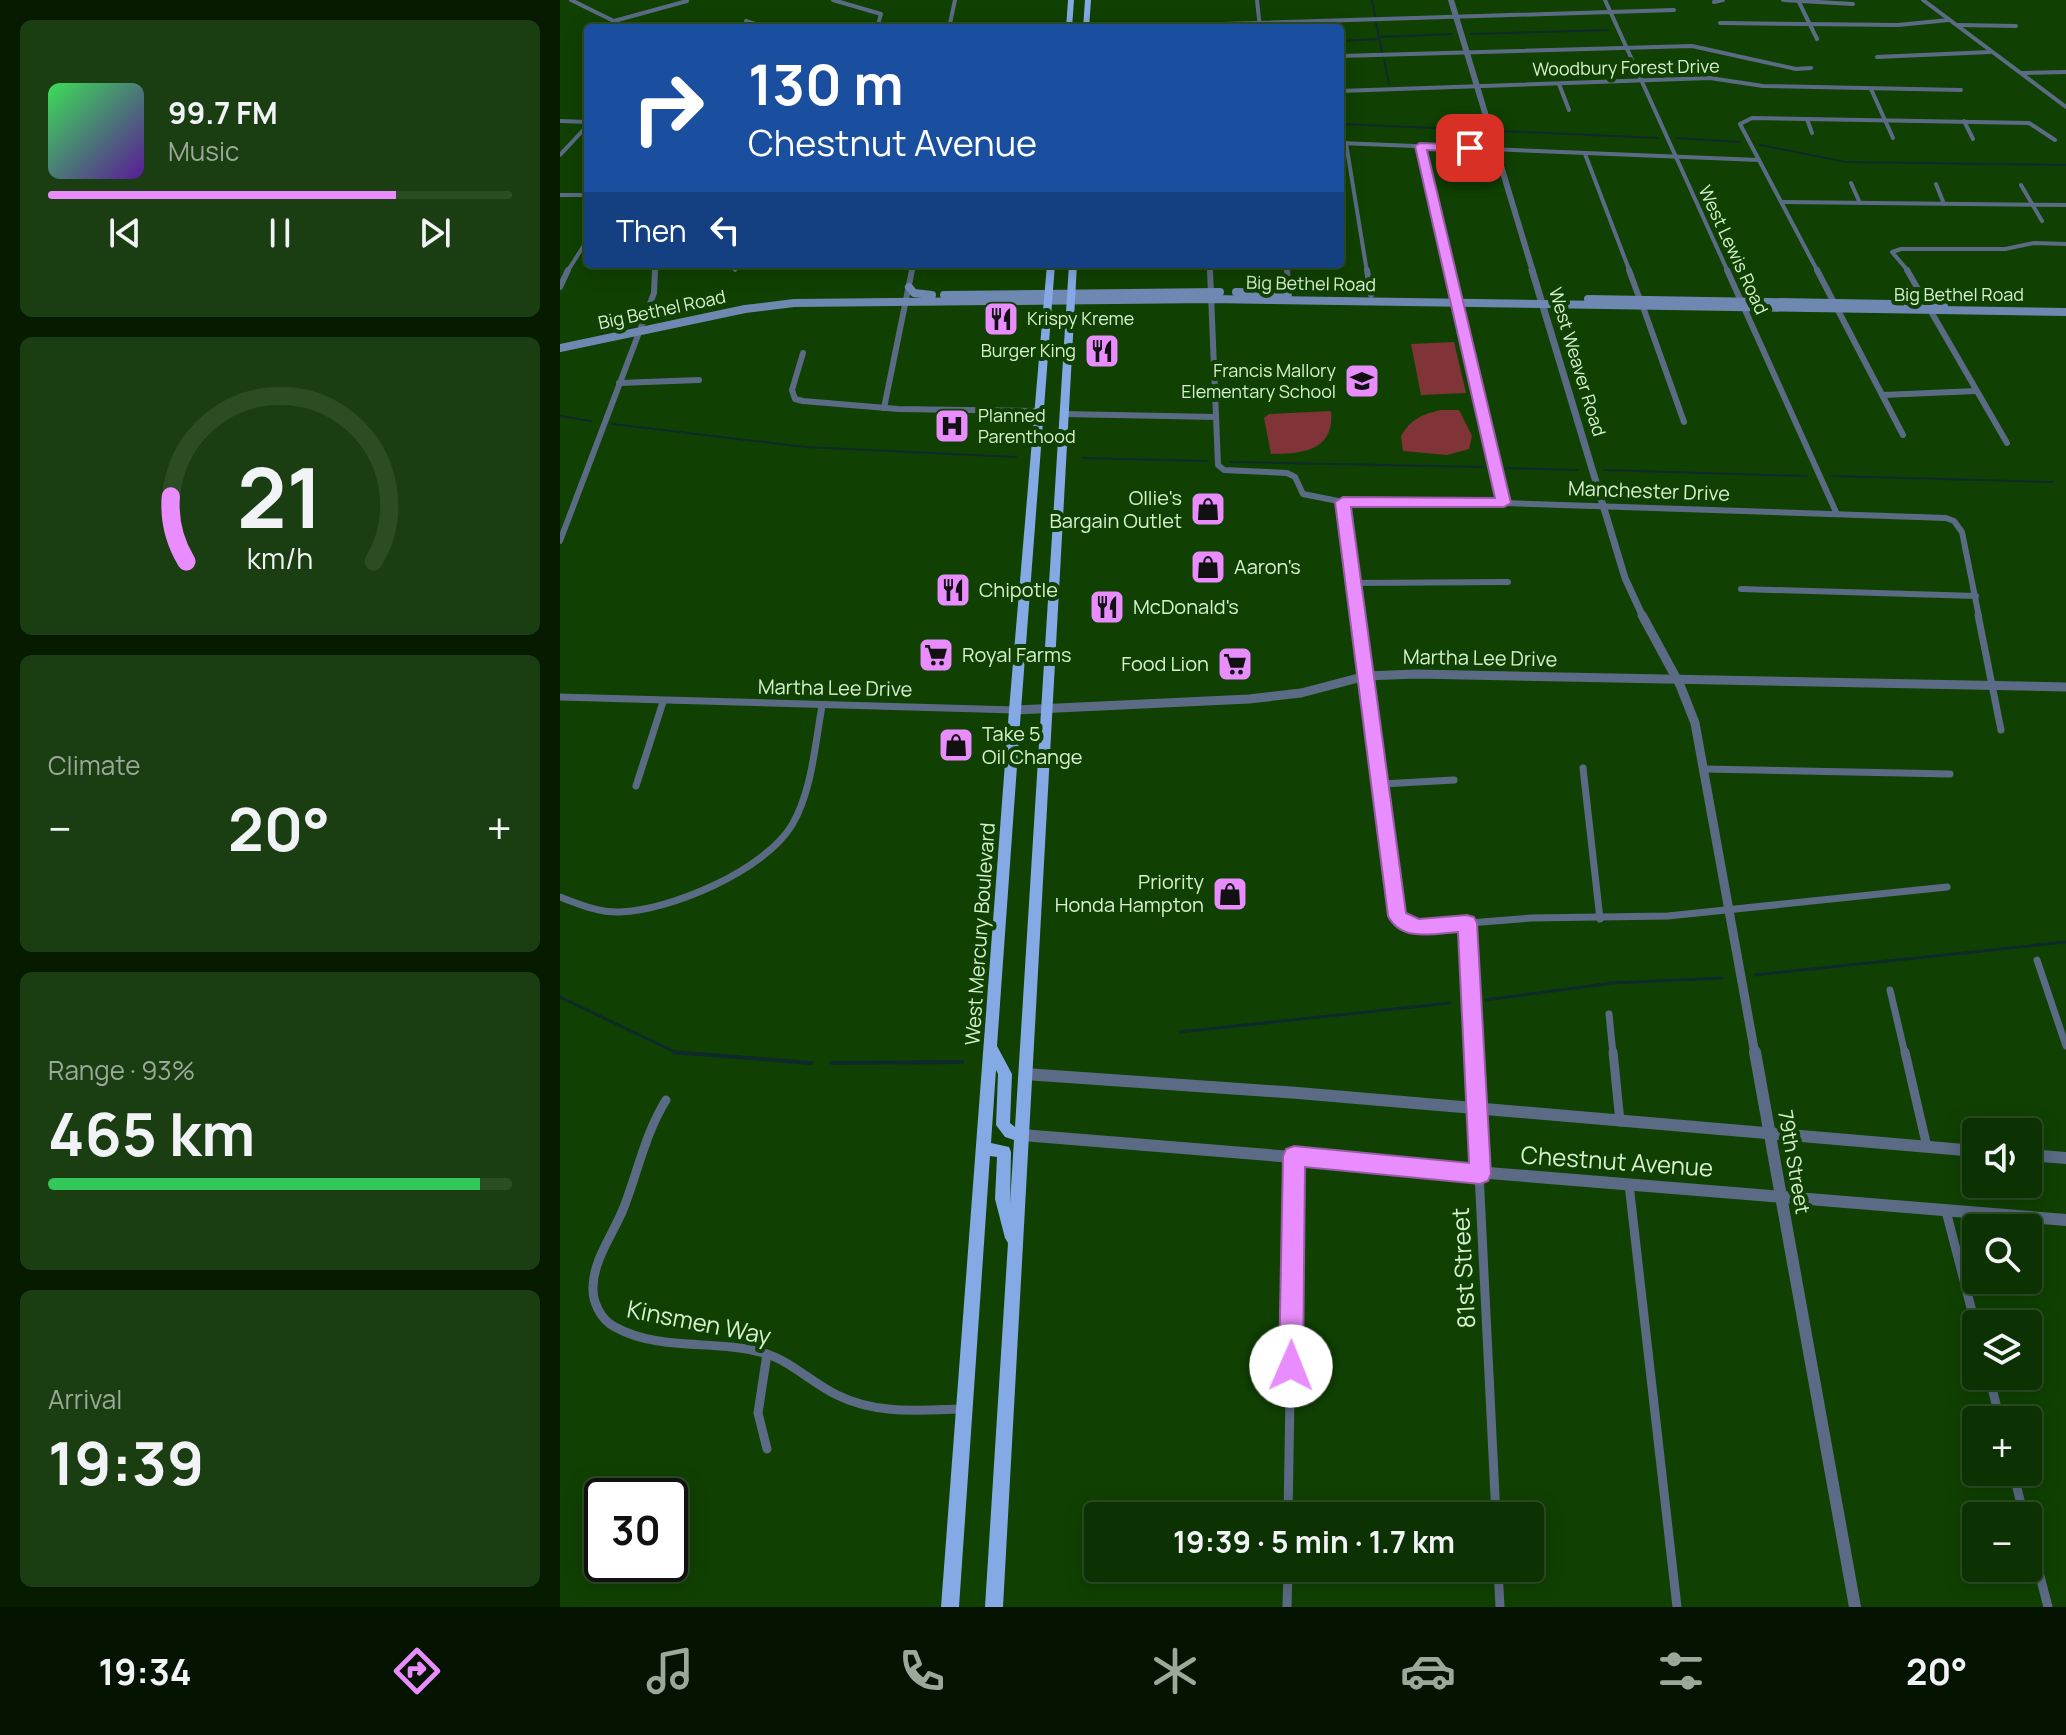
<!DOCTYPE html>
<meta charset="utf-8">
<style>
:root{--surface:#0c3102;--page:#1a3d11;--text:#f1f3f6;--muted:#9aa999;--line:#2c4c24;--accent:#e98dfe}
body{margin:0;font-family:Manrope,sans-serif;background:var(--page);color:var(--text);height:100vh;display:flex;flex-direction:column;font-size:30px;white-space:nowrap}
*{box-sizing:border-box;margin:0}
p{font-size:26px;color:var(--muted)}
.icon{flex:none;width:44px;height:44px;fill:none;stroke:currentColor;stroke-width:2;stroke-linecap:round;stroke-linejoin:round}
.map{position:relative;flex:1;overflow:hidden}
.side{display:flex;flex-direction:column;gap:20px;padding:20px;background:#071b01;width:560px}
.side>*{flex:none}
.hud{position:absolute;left:24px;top:24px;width:760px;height:244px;border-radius:8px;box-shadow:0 4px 20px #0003,0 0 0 2px var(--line);background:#1a4fa0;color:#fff;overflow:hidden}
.fabs{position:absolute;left:1402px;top:1118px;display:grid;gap:16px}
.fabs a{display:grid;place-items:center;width:80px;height:80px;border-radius:8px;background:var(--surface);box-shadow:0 4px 20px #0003,0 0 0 2px var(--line);font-size:40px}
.speed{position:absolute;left:24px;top:1478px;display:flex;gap:16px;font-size:40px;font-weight:700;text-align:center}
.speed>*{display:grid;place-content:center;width:104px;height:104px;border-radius:50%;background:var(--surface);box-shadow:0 4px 20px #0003,0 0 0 2px var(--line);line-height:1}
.speed .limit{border:4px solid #111;border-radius:12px;background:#fff;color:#111}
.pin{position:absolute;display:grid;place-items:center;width:68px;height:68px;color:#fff;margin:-34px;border-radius:16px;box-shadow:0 4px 12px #0006}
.me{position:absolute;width:88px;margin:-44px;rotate:1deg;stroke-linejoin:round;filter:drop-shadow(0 0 6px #0008)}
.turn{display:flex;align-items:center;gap:28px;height:168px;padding:0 32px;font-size:36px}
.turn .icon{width:104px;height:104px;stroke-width:2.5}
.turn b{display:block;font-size:56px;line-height:68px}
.then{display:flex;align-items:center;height:76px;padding:0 32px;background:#0003;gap:16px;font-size:30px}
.big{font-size:60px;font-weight:700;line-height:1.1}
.side .widget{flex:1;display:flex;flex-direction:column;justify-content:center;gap:12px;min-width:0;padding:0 28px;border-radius:12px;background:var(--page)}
.side .dial{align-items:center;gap:0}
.dial svg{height:208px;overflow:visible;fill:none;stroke:var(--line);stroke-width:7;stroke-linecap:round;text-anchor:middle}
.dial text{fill:var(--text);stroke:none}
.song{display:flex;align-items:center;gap:24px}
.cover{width:96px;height:96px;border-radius:12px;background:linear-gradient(135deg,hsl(130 70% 55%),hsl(270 70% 35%))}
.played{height:8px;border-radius:4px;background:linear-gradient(90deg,var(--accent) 75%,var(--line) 75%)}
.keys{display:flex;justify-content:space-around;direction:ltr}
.heat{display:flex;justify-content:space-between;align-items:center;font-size:44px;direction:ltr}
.charge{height:12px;border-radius:6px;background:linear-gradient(90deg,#34c759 93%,var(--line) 0)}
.trip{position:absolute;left:524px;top:1502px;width:460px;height:80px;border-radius:8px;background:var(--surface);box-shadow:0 4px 20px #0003,0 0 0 2px var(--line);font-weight:700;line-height:80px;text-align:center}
.menu{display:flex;height:128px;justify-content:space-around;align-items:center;background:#051401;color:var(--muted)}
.menu .icon{width:56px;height:56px}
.menu .selected{color:var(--accent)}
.menu b{font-size:36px;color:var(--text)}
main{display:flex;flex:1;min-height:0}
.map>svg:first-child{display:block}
.green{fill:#813437}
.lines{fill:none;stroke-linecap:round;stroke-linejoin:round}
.stream-far2{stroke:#0e2a2b;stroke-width:2}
.stream-far1{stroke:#0e2a2b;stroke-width:3}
.stream{stroke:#0e2a2b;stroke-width:4}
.minor-far3{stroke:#5b6b85;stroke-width:4}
.minor-far2{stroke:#5b6b85;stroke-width:6}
.minor-far1{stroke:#5b6b85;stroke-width:7}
.minor{stroke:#5b6b85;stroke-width:9}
.tertiary-far3{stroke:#5b6b85;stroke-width:6}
.tertiary-far2{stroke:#5b6b85;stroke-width:7}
.tertiary-far1{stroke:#5b6b85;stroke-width:9}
.tertiary{stroke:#5b6b85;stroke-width:12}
.secondary{stroke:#6f88b2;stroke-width:8}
.trunk{fill:#84a9e4;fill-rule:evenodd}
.route{fill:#e98dfe;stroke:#975ca5;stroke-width:2}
.labels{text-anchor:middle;stroke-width:8;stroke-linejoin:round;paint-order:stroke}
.far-street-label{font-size:18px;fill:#d6f1d0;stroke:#104102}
.far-poi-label{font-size:18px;fill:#d6f1d0;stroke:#104102;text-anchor:start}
.street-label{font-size:20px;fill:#d6f1d0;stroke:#104102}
.poi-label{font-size:20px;fill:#d6f1d0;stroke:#104102;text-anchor:start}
.near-street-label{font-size:24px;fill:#d6f1d0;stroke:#104102}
</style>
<main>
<section class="side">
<div class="widget">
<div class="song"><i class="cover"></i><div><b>99.7 FM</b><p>Music</p></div></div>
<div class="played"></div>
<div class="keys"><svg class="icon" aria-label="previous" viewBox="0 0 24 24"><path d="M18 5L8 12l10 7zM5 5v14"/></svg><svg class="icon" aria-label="pause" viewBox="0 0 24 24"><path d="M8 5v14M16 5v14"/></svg><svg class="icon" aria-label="next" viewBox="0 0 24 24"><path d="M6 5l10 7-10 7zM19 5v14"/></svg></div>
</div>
<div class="widget dial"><svg viewBox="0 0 100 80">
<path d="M14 69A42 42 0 1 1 86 69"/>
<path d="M14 69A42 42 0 0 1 8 44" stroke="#e98dfe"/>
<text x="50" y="56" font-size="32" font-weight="700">21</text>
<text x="50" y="72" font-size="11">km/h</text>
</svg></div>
<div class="widget"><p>Climate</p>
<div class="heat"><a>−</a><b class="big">20°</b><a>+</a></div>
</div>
<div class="widget"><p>Range · 93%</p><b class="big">465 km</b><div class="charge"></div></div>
<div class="widget"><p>Arrival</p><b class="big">19:39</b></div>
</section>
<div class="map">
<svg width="1506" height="1607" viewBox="0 0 1506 1607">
<rect width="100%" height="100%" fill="#104102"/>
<g class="green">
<polygon points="894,342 906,393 861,395 851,344"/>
<path d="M881,410H899L912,436L909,449L887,455L843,451L841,436C851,419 862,414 881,410Z"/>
<path d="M771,411C775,451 742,454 711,454L704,418L709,414Z"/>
</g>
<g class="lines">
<g class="stream-far2">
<polyline points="812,0 815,16"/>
<polyline points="816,23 822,52"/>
<polyline points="911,34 1048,30"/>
<polyline points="818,37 892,34"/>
<polyline points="780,41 819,39"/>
<polyline points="824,60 829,84"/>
<polyline points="780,124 919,130"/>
<polyline points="940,131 1098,138"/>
<polyline points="1116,138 1180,142"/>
<polyline points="1200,145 1286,162 1506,165"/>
<polyline points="0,416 31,421"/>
<polyline points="52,424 245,447 456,457"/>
<polyline points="522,458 647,461"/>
<polyline points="670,462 923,467"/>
<polyline points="946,468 1017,470"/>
<polyline points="1044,470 1247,476"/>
<polyline points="1271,476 1493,482"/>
</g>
<g class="stream-far1">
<polyline points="1195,975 1506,942"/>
<polyline points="0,997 117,1053 127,1054"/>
<polyline points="926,1000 1052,983 1162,978"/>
<polyline points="620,1032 890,1003"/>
</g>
<g class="stream">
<polyline points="114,1052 251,1063"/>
<polyline points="272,1063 402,1062"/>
</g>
<g class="minor-far3">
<polyline points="11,0 68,28"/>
<polyline points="273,0 321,14 317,28"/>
<polyline points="697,0 700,28"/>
<polyline points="1045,0 1168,272"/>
<polyline points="1223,0 1293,4"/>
<polyline points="1238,0 1257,39"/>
<polyline points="1363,0 1506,107"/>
<polyline points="1154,2 1163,0"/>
<polyline points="54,21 127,1"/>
<polyline points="186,21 208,28"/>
<polyline points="1160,23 1338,25 1389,20"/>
<polyline points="1398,25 1456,26"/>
<polyline points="389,28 395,0"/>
<polyline points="533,28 1114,10"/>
<polyline points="780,56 1132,46 1236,69 1251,68"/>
<polyline points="1317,57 1430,52"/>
<polyline points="1462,73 1506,72"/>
<polyline points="999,84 1009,110"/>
<polyline points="1311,89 1333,138"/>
<polyline points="780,91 1150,78 1203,86 1401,90"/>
<polyline points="1247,119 1252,133"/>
<polyline points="0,121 28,122"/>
<polyline points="1404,121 1413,139"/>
<polyline points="780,143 1199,160"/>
<polyline points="786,143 807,272"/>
<polyline points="860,146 890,272"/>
<polyline points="1025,154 1070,272"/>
<polyline points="0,155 28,125"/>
<polyline points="1291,183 1300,203"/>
<polyline points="1376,184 1384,204"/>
<polyline points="1461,185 1482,221"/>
<polyline points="0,195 28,195"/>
<polyline points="1222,202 1506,205"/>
<polyline points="650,264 650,272"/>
<polyline points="726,264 727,272"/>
<polyline points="175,270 178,264"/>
<polyline points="7,272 28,239"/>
<polyline points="95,272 95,264"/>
<polyline points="351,272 353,264"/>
<polyline points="1258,272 1180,124 1192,118 1469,123 1495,140"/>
<polyline points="1349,272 1332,252 1341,249 1445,249 1474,243 1506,244"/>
</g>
<g class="minor-far2">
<polyline points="650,270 658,465 664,470 727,473 735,477 743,494 783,502 944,503 1386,518 1394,521 1402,532 1419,617"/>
<polyline points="727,270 729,298"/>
<polyline points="807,270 811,295"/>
<polyline points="889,270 944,503"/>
<polyline points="1069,270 1080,300"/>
<polyline points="1167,270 1276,512"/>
<polyline points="1257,270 1343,435"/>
<polyline points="1347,270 1447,443"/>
<polyline points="0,287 8,270"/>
<polyline points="1083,307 1124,422"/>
<polyline points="243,353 232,390 235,399 243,401 338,409 480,411"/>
<polyline points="59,383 139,380"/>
<polyline points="1323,395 1416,391"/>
<polyline points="324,408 352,270"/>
<polyline points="503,414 656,417"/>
<polyline points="783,502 798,617"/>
<polyline points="0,541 94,293 95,270"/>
<polyline points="793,583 948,582"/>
<polyline points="1181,589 1416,596"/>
</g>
<g class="minor-far1">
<path d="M798,615L835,904C838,918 845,924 859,927L971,918L1108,916L1387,887"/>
<polyline points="1418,615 1441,730"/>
<polyline points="0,697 455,710"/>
<polyline points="1023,768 1040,919"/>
<polyline points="1144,769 1390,774"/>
<polyline points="822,784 894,780"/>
<polyline points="76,786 103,702"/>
<path d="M0,897C19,904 39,913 60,912C111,910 204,871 232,825C252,791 255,744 262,706"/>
<polyline points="907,923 913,1054"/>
<polyline points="1477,960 1506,1046"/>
<polyline points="1330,990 1345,1054"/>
<polyline points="1049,1014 1053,1054"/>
</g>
<g class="minor">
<polyline points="913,1052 936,1516"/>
<polyline points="1053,1052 1060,1122"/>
<polyline points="1345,1052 1367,1147"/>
<path d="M106,1100C85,1134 78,1171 64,1207C54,1233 34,1258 33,1286C32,1302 41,1320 55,1327C100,1352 156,1339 204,1353C231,1361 252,1383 277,1395C317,1415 361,1410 403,1409"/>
<polyline points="1069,1184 1117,1607"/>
<polyline points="1386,1211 1416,1327"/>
<polyline points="207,1354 198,1413 207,1449"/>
<polyline points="1429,1376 1440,1420"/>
<polyline points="1453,1472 1464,1516"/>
<polyline points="728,1516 734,1156"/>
<polyline points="1468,1530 1488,1607"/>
<polyline points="938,1568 940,1607"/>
<polyline points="727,1607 728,1568"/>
</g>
<polyline class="tertiary-far3" points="891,0 973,272"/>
<polyline class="tertiary-far2" points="972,270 1065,578 1083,617"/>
<g class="tertiary-far1">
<polyline points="1082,615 1120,685 1135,723 1195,1054"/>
<polyline points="455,710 689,699 741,693 806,676 856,674 1506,687"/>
</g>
<g class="tertiary">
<polyline points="1195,1052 1295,1607"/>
<polyline points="465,1074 738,1093 1416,1151"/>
<polyline points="462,1135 1506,1220"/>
<polyline points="1468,1155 1506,1158"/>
</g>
<g class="secondary">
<polyline points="349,287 354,293 372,295"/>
<polyline points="676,292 728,293"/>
<polyline points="384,295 660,292"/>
<polyline points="1028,299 1332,304"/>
<polyline points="1348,304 1384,305"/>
<polyline points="0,348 185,309 234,303 652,299 1506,312"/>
</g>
<g class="trunk">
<polygon points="508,0 514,0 512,28 506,28"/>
<polygon points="525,0 531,0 529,28 523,28"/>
<path d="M487,264H495L461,710L437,1046L452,1074L450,1123L455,1127L509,264H517L443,1607H425L448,1243L445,1238L435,1199L437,1157L430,1156L399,1607H381L449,710ZM436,1070L438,1074L436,1125L445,1137L454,1140L450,1203L451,1152L449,1147L431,1143Z"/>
</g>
</g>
<path class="route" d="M860,143L910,145L916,148L910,152L867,150L951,503L944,507H791L846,913L859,919L907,915L914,917L917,923L931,1174L928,1181L920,1184L745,1167L743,1366L739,1374L731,1378L722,1374L719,1366L723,1156L726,1149L734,1146L909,1163L898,932C873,934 841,942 828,916L775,502L783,497L935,498L855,146Z"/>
<defs>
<symbol id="restaurant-square" viewBox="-11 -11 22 22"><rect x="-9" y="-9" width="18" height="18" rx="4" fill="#e98dfe" stroke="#104102"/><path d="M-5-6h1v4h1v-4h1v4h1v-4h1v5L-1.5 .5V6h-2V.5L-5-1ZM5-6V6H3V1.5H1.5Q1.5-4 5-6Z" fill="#111"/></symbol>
<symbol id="school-square" viewBox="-11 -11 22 22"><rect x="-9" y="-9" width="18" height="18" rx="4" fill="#e98dfe" stroke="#104102"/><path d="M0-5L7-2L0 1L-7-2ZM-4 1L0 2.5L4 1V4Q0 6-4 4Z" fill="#111"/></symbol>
<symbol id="hospital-square" viewBox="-11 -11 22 22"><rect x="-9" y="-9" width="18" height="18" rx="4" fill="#e98dfe" stroke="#104102"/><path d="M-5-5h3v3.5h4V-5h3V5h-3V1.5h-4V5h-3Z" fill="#111"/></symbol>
<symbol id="shop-square" viewBox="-11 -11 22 22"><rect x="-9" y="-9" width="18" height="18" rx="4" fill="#e98dfe" stroke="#104102"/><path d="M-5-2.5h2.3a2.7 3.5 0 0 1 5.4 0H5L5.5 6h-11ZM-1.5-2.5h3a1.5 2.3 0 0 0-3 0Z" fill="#111"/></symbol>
<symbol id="supermarket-square" viewBox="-11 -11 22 22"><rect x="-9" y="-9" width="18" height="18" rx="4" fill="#e98dfe" stroke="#104102"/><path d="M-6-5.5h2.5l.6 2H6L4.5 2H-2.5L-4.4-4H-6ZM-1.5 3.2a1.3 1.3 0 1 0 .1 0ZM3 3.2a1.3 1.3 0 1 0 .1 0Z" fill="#111"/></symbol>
</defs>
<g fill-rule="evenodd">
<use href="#restaurant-square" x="421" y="299" width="40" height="40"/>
<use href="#restaurant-square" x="522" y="331" width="40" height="40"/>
<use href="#school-square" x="782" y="361" width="40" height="40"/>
<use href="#hospital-square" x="372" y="406" width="40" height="40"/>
<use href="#shop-square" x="628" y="489" width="40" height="40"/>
<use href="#shop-square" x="628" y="547" width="40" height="40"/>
<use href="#restaurant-square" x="373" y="570" width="40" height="40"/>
<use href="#restaurant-square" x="527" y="587" width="40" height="40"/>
<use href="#supermarket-square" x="356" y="635" width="40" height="40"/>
<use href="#supermarket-square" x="655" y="644" width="40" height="40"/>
<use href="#shop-square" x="376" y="725" width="40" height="40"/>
<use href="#shop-square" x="650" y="874" width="40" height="40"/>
</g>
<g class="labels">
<g class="far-street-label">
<text transform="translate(1066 68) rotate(-1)" y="6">Woodbury Forest Drive</text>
<text transform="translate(1173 250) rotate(65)" y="6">West Lewis Road</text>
<text transform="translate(751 284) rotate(1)" y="6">Big Bethel Road</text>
<text x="1399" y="301">Big Bethel Road</text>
<text transform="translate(102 310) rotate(-12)" y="6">Big Bethel Road</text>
<text transform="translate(1017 362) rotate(73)" y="6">West Weaver Road</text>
</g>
<g class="far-poi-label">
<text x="467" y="325">Krispy Kreme</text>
<text x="516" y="357" text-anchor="end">Burger King</text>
<text x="776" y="377" text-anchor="end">Francis Mallory<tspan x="776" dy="21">Elementary School</tspan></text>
<text x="418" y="422">Planned<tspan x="418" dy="21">Parenthood</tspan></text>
</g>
<g class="street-label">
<text transform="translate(1089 491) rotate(2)" y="7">Manchester Drive</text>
<text transform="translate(920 658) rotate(1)" y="7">Martha Lee Drive</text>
<text transform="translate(275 688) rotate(1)" y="7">Martha Lee Drive</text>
<text transform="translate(420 934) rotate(-86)" y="7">West Mercury Boulevard</text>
<text transform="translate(1234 1162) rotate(80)" y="7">79th Street</text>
</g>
<g class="poi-label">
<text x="622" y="505" text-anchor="end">Ollie's<tspan x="622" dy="23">Bargain Outlet</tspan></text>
<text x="674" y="574">Aaron's</text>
<text x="419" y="597">Chipotle</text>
<text x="573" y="614">McDonald's</text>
<text x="402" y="662">Royal Farms</text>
<text x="649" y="671" text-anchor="end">Food Lion</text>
<text x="422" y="741">Take 5<tspan x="422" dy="23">Oil Change</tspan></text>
<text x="644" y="889" text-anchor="end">Priority<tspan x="644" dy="23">Honda Hampton</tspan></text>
</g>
<g class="near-street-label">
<text transform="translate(1057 1162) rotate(4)" y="8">Chestnut Avenue</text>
<text transform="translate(904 1268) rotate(-93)" y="8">81st Street</text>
<text transform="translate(139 1323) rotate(11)" y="8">Kinsmen Way</text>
</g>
</g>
</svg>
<div class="fabs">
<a><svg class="icon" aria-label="sound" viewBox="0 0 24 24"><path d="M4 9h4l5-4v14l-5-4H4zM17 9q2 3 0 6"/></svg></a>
<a><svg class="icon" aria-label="search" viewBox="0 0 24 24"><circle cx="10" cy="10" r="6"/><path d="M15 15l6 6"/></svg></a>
<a><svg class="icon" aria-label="layers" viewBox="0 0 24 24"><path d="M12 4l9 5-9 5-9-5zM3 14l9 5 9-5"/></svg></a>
<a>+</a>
<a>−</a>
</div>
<div class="speed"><div class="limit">30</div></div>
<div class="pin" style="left:910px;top:148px;background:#d93025"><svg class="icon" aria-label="arrive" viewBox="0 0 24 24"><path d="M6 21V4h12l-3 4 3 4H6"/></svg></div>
<svg class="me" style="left:731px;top:1366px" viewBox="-20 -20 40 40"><circle r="19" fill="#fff"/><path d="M0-13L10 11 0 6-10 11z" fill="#e98dfe"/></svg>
<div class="trip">19:39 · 5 min · 1.7 km</div>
<div class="hud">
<div class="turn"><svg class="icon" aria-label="right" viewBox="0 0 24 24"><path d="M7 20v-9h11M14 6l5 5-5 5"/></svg><div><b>130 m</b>Chestnut Avenue</div></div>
<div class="then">Then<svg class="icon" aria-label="left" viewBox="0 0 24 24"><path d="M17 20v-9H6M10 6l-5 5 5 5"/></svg></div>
</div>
</div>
</main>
<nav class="menu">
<b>19:34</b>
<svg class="icon selected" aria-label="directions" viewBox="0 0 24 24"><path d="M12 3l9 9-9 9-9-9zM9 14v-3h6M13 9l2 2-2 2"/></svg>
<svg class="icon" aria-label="music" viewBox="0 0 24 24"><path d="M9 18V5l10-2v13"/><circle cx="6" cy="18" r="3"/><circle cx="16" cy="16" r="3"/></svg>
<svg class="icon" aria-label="phone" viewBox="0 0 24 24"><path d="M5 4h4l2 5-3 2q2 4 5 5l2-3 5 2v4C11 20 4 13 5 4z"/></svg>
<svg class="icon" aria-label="climate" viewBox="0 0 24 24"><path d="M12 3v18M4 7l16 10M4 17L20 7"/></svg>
<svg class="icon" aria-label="car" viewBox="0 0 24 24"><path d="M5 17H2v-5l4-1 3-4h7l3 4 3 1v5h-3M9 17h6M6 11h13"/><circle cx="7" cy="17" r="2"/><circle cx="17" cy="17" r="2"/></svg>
<svg class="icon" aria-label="filters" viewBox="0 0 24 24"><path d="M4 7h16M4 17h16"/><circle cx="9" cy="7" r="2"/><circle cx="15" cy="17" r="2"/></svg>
<b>20°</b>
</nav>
